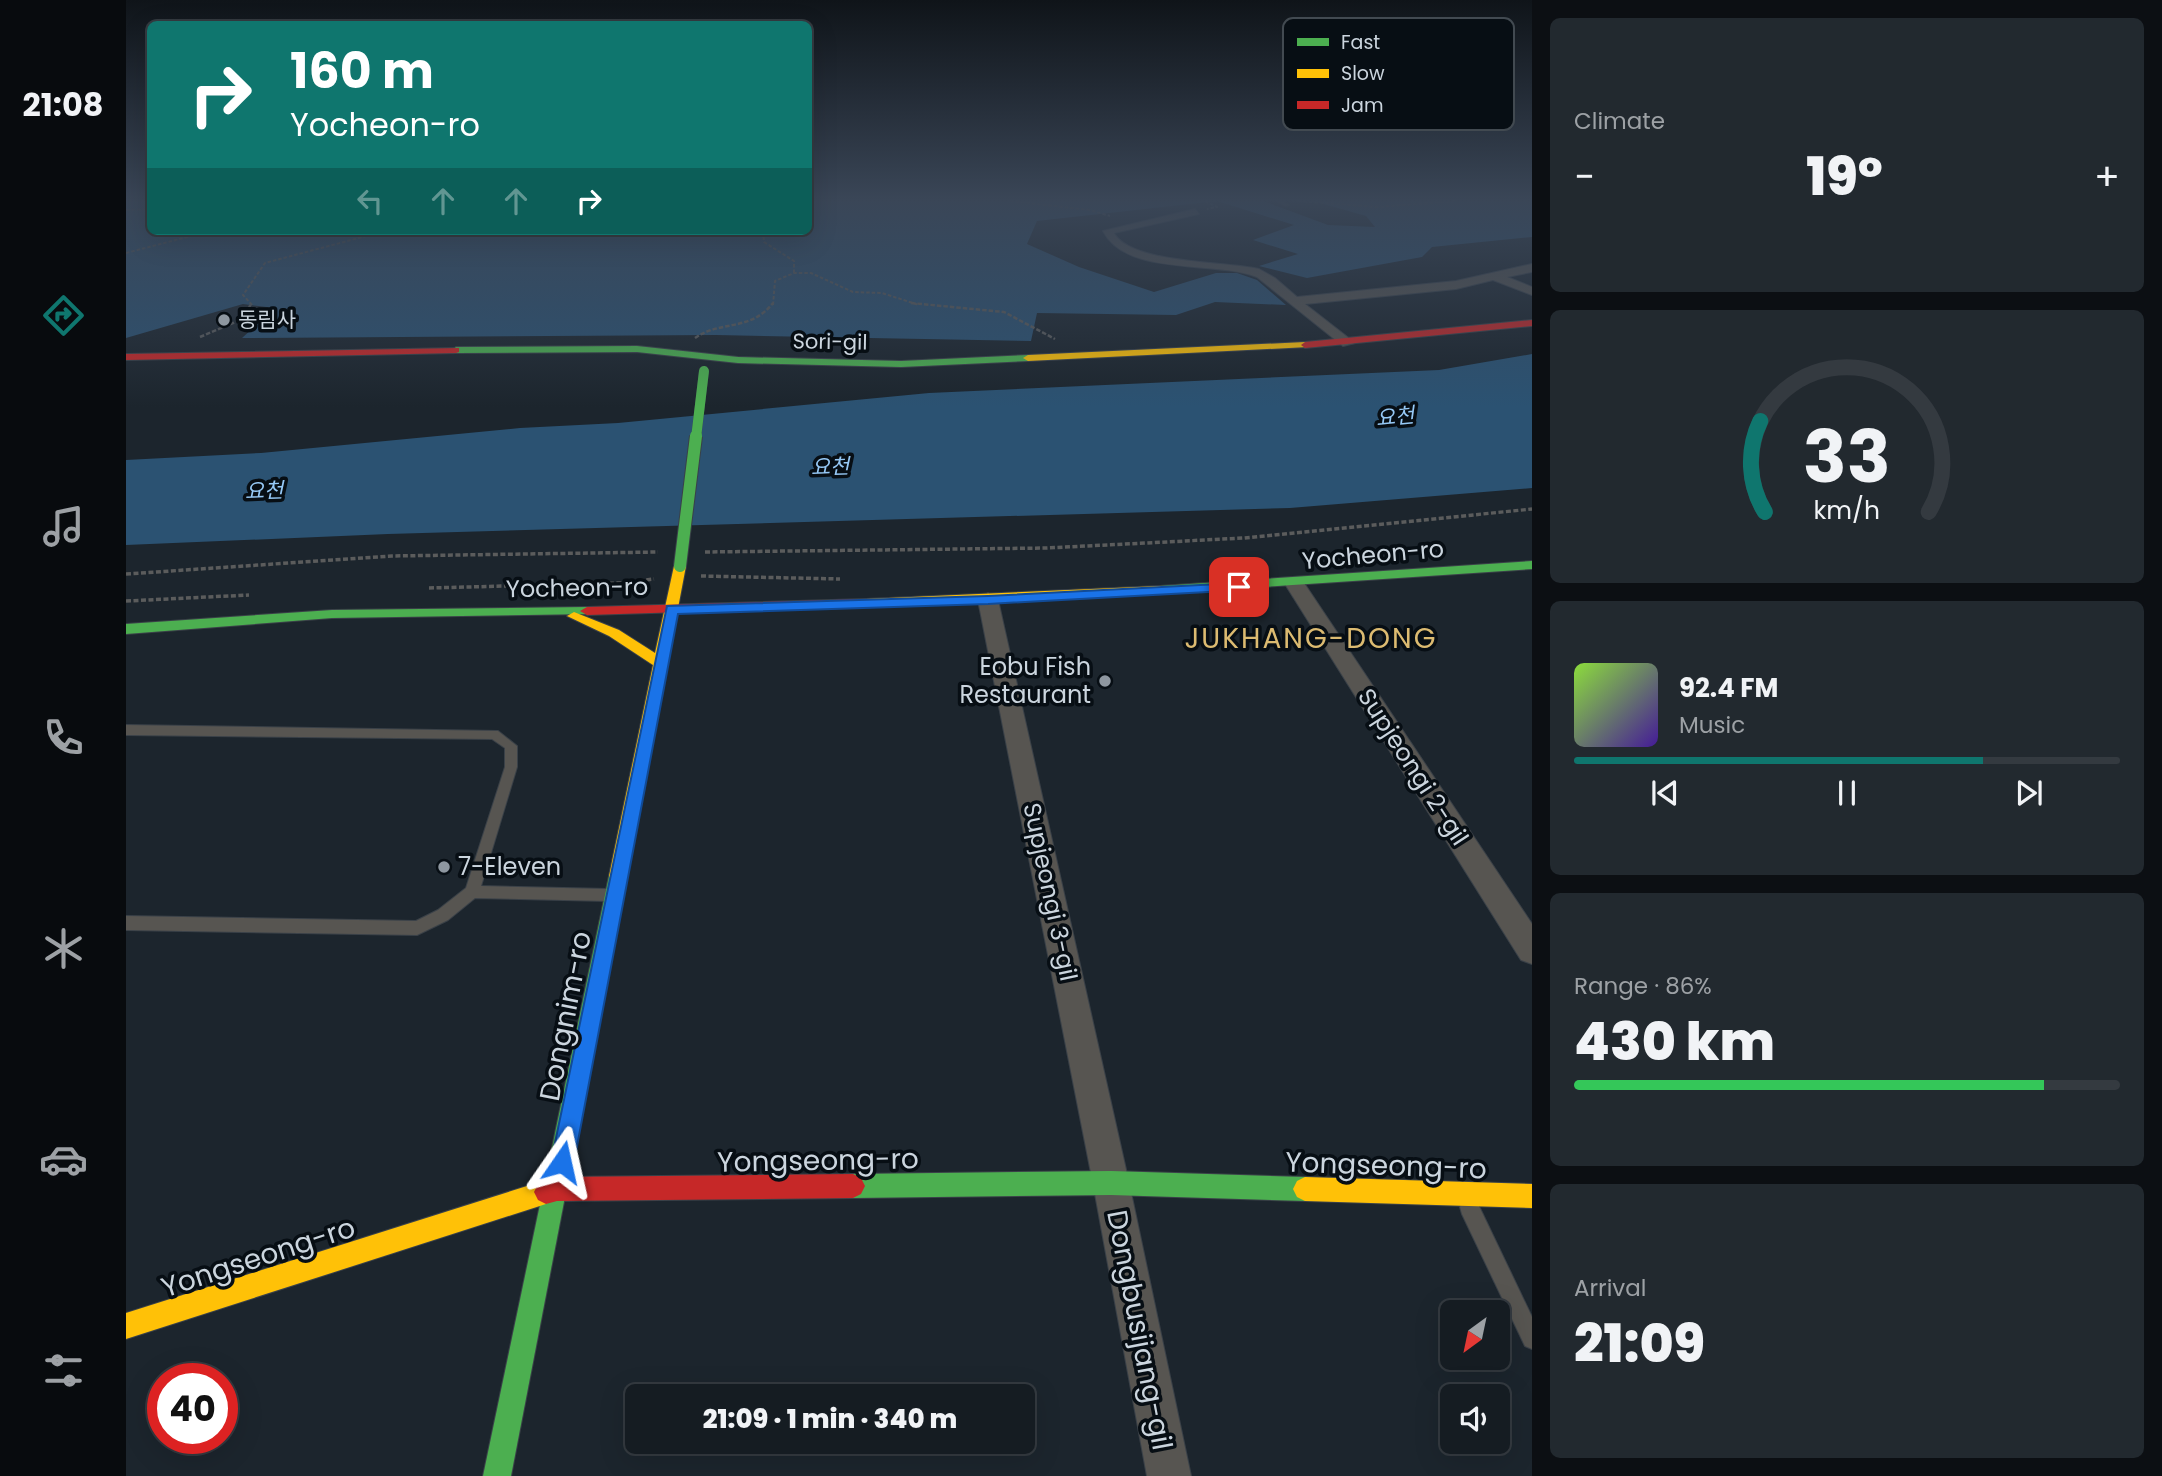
<!DOCTYPE html>
<meta charset="utf-8">
<style>
:root{--surface:#151c22;--page:#22292f;--text:#f1f3f6;--muted:#9da1a5;--line:#343a40;--accent:#0f766e}
body{margin:0;font-family:Poppins,"Noto Sans KR",sans-serif;background:var(--page);color:var(--text);height:100vh;display:flex;flex-direction:column;font-size:26px;white-space:nowrap}
*{box-sizing:border-box;margin:0}
p{font-size:23px;color:var(--muted)}
.icon{flex:none;width:38px;height:38px;fill:none;stroke:currentColor;stroke-width:2;stroke-linecap:round;stroke-linejoin:round}
.map{position:relative;flex:1;overflow:hidden}
.panel{display:flex;flex-direction:column;gap:18px;padding:18px;background:#0c0f13;width:630px}
.panel>*{flex:none}
.top-card{position:absolute;left:21px;top:21px;width:665px;height:214px;border-radius:10px;box-shadow:0 7px 28px #0002,0 0 0 2px var(--line);background:#0f766e;color:#fff;overflow:hidden}
.needle{width:46px;rotate:213deg}
.buttons{position:absolute;left:1314px;top:1300px;display:grid;gap:14px}
.buttons a{display:grid;place-items:center;width:70px;height:70px;border-radius:10px;background:var(--surface);box-shadow:0 7px 28px #0002,0 0 0 2px var(--line);font-size:35px}
.speed{position:absolute;left:21px;top:1363px;display:flex;gap:14px;font-size:35px;font-weight:700;text-align:center}
.speed>*{display:grid;place-content:center;width:91px;height:91px;border-radius:50%;background:var(--surface);box-shadow:0 7px 28px #0002,0 0 0 2px var(--line);line-height:1}
.speed .limit{border:10px solid #d22;background:#fff;color:#111}
.pin{position:absolute;display:grid;place-items:center;width:60px;height:60px;color:#fff;margin:-30px;border-radius:14px;box-shadow:0 4px 10px #0006}
.me{position:absolute;width:77px;margin:-38px;rotate:11deg;stroke-linejoin:round;filter:drop-shadow(0 0 5px #0008)}
.turn{display:flex;align-items:center;gap:24px;height:147px;padding:0 28px;font-size:32px}
.turn .icon{width:91px;height:91px;stroke-width:2.5}
.turn b{display:block;font-size:49px;line-height:60px}
.lanes{display:flex;align-items:center;height:66px;padding:0 28px;background:#0003;justify-content:center;gap:35px;direction:ltr}
.lanes .off{opacity:.35}
.big{font-size:52px;font-weight:800;line-height:1.1}
.panel .tile{flex:1;display:flex;flex-direction:column;justify-content:center;gap:10px;min-width:0;padding:0 24px;border-radius:10px;background:var(--page)}
.panel .dial{align-items:center;gap:0}
.dial svg{height:182px;overflow:visible;fill:none;stroke:var(--line);stroke-width:7;stroke-linecap:round;text-anchor:middle}
.dial text{fill:var(--text);stroke:none}
.song{display:flex;align-items:center;gap:21px}
.cover{width:84px;height:84px;border-radius:10px;background:linear-gradient(135deg,hsl(90 70% 55%),hsl(260 70% 35%))}
.played{height:7px;border-radius:4px;background:linear-gradient(90deg,var(--accent) 75%,var(--line) 75%)}
.keys{display:flex;justify-content:space-around;direction:ltr}
.heat{display:flex;justify-content:space-between;align-items:center;font-size:38px;direction:ltr}
.charge{height:10px;border-radius:5px;background:linear-gradient(90deg,#34c759 86%,var(--line) 0)}
.trip{position:absolute;left:499px;top:1384px;width:410px;height:70px;border-radius:10px;background:var(--surface);box-shadow:0 7px 28px #0002,0 0 0 2px var(--line);font-weight:800;line-height:70px;text-align:center}
main{display:flex;flex:1;min-height:0}
.tabs{display:flex;flex-direction:column;width:126px;justify-content:space-around;align-items:center;background:#080b0e;color:var(--muted)}
.tabs .icon{width:49px;height:49px}
.tabs .current{color:var(--accent)}
.tabs b{font-size:32px;color:var(--text)}
.map>svg:first-child{display:block}
.forest{fill:#2c5272}
.water{fill:#2b5272}
.lines{fill:none;stroke-linecap:round;stroke-linejoin:round}
.lane-casing{stroke:#3a4148;stroke-width:2}
.street-casing{stroke:#3a4148;stroke-width:2}
.fast-casing{stroke:#3a4148;stroke-width:2}
.slow-casing{stroke:#3a4148;stroke-width:2}
.jam-casing{stroke:#3a4148;stroke-width:2}
.path-far2{stroke:#5b5c5c;stroke-width:2;stroke-dasharray:3.5 2;stroke-linecap:butt}
.path-far1{stroke:#5b5c5c;stroke-width:2.5;stroke-dasharray:4.5 2;stroke-linecap:butt}
.path{stroke:#5b5c5c;stroke-width:3.5;stroke-dasharray:5 2.5;stroke-linecap:butt}
.lane{fill:#575551;fill-rule:evenodd}
.street{fill:#575551;fill-rule:evenodd}
.fast{fill:#4caf50;fill-rule:evenodd}
.slow{fill:#ffc107;fill-rule:evenodd}
.jam{fill:#c62828;fill-rule:evenodd}
.fast-bridge-far1-casing{stroke:#3a4148;stroke-width:10;stroke-linecap:butt}
.fast-bridge-casing{stroke:#3a4148;stroke-width:14;stroke-linecap:butt}
.fast-bridge-far1{stroke:#4caf50;stroke-width:10}
.fast-bridge{stroke:#4caf50;stroke-width:12}
.route{fill:#1a73e8;stroke:#114b97;stroke-width:2}
.poi-dot{fill:#8e97a0;stroke:#070e14;stroke-width:2.5}
.labels{text-anchor:middle;stroke-width:7;stroke-linejoin:round;paint-order:stroke}
.far-poi-label{font-size:21px;fill:#cbd5de;stroke:#070e14;text-anchor:start}
.far-street-label{font-size:21px;fill:#cbd5de;stroke:#070e14}
.far-water-label{font-size:21px;font-style:italic;fill:#96c9f6;stroke:#070e14}
.street-label{font-size:24px;fill:#cbd5de;stroke:#070e14}
.poi-label{font-size:24px;fill:#cbd5de;stroke:#070e14;text-anchor:end}
.quarter-label{font-size:28px;letter-spacing:2px;fill:#dcbb71;stroke:#070e14}
.near-street-label{font-size:28px;fill:#cbd5de;stroke:#070e14}
.key{fill:#070e14;stroke:#424a51;stroke-width:2}
.key-label{font-size:19px;fill:#cbd5de}
</style>
<main>
<nav class="tabs">
<b>21:08</b>
<svg class="icon current" aria-label="directions" viewBox="0 0 24 24"><path d="M12 3l9 9-9 9-9-9zM9 14v-3h6M13 9l2 2-2 2"/></svg>
<svg class="icon" aria-label="music" viewBox="0 0 24 24"><path d="M9 18V5l10-2v13"/><circle cx="6" cy="18" r="3"/><circle cx="16" cy="16" r="3"/></svg>
<svg class="icon" aria-label="phone" viewBox="0 0 24 24"><path d="M5 4h4l2 5-3 2q2 4 5 5l2-3 5 2v4C11 20 4 13 5 4z"/></svg>
<svg class="icon" aria-label="climate" viewBox="0 0 24 24"><path d="M12 3v18M4 7l16 10M4 17L20 7"/></svg>
<svg class="icon" aria-label="car" viewBox="0 0 24 24"><path d="M5 17H2v-5l4-1 3-4h7l3 4 3 1v5h-3M9 17h6M6 11h13"/><circle cx="7" cy="17" r="2"/><circle cx="17" cy="17" r="2"/></svg>
<svg class="icon" aria-label="filters" viewBox="0 0 24 24"><path d="M4 7h16M4 17h16"/><circle cx="9" cy="7" r="2"/><circle cx="15" cy="17" r="2"/></svg>
</nav>
<div class="map">
<svg width="1406" height="1476" viewBox="0 0 1406 1476">
<rect width="100%" height="100%" fill="#1c252d"/>
<polygon class="forest" points="0,201 24,201 24,231 682,231 683,201 1137,201 1202,225 1249,227 1240,216 1187,201 1406,201 1406,237 1306,247 1296,257 1181,278 1133,266 1172,254 1127,240 1168,225 1091,201 911,221 901,244 953,267 1028,292 1090,273 1111,273 1131,280 1160,305 1089,302 1050,315 911,313 905,341 590,335 116,338 149,308 117,304 0,338"/>
<polygon class="water" points="1406,354 1406,488 1164,508 262,534 0,545 0,460 135,453 394,428 492,423 803,393 1313,370"/>
<g class="lines">
<defs>
<g id="lane">
<polygon points="1151,201 1156,201 1163,205 1159,206"/>
<polygon points="0,725 372,731 391,746 391,767 355,886 482,889 487,890 489,895 487,900 482,901 349,898 322,920 291,935 0,930 0,916 290,921 312,910 340,888 379,767 379,748 366,739 0,735"/>
<polygon points="1343,1198 1350,1200 1406,1317 1406,1349 1399,1346 1336,1214 1334,1207 1336,1200"/>
</g>
<g id="street">
<path d="M1069,209L1073,214L988,233C1005,264 1099,261 1133,269L1149,278L1171,297L1330,281L1406,264V272L1381,277L1406,287V295L1367,280L1330,289L1179,304L1229,343L1217,346L1131,277C1087,260 1001,277 977,231Z"/>
<polygon points="1169,578 1176,580 1406,924 1406,964 1395,960 1159,584"/>
<polygon points="862,593 872,600 1003,1183 1065,1476 1021,1476 967,1183 852,600"/>
</g>
<g id="fast">
<polygon points="511,346 612,357 775,361 902,355 907,358 902,361 775,367 612,363 511,352 330,353 326,350 330,347"/>
<polygon points="1406,561 1406,569 1034,594 1027,590 1034,586"/>
<polygon points="461,607 468,611 466,614 206,618 0,634 0,624 206,610"/>
<polygon points="492,868 498,870 501,876 385,1476 357,1476 483,876 486,870"/>
<polygon points="985,1171 1179,1177 1187,1181 1191,1189 1187,1197 1179,1201 985,1195 727,1198 719,1194 715,1186 719,1178 727,1174"/>
</g>
<g id="slow">
<polygon points="1179,342 1182,343 1182,347 902,361 897,358 902,355"/>
<polygon points="554,562 560,566 501,876 498,882 492,884 486,882 483,876 527,665 483,636 441,616 448,612 493,630 529,653 548,566"/>
<polygon points="1034,586 1041,590 1039,593 740,607 733,603 740,599"/>
<polygon points="1179,1177 1406,1184 1406,1208 1179,1201 1171,1197 1167,1189 1171,1181"/>
<polygon points="420,1180 428,1184 432,1192 428,1200 420,1204 0,1339 0,1313"/>
</g>
<g id="jam">
<polygon points="1406,320 1406,326 1179,348 1175,345 1179,342"/>
<polygon points="333,348 333,352 330,353 0,360 0,354"/>
<polygon points="740,599 745,600 745,606 461,615 454,611 461,607"/>
<polygon points="727,1174 735,1178 739,1186 735,1194 727,1198 431,1201 420,1204 412,1200 408,1192 412,1184 431,1177"/>
</g>
</defs>
<use href="#lane" class="lane-casing"/>
<use href="#street" class="street-casing"/>
<use href="#fast" class="fast-casing"/>
<use href="#slow" class="slow-casing"/>
<use href="#jam" class="jam-casing"/>
<g class="path-far2">
<polyline points="884,201 964,210 984,216"/>
<polyline points="1079,201 1091,207 1081,209"/>
<polyline points="1172,201 1251,207 1330,201"/>
<polyline points="0,210 24,209"/>
<polyline points="637,231 638,242 668,261 668,273"/>
<polyline points="0,253 84,231"/>
<polyline points="126,305 117,295 139,263 259,231"/>
<polyline points="647,305 649,281 668,273 685,273 727,292 756,293 793,305"/>
</g>
<g class="path-far1">
<polyline points="785,303 878,312 929,339"/>
<polyline points="74,337 119,318 125,303"/>
<path d="M569,338C594,320 624,332 647,303"/>
</g>
<g class="path">
<polyline points="579,552 921,548 1118,538 1406,509"/>
<polyline points="0,574 266,556 532,552"/>
<polyline points="575,576 714,579"/>
<polyline points="303,588 495,583 528,579"/>
<polyline points="0,601 123,595"/>
</g>
<use href="#lane" class="lane"/>
<use href="#street" class="street"/>
<use href="#fast" class="fast"/>
<use href="#slow" class="slow"/>
<use href="#jam" class="jam"/>
<defs>
<polyline id="fast-bridge-far1" points="570,438 578,371"/>
<polyline id="fast-bridge" points="554,566 570,436"/>
</defs>
<use href="#fast-bridge-far1" class="fast-bridge-far1-casing"/>
<use href="#fast-bridge" class="fast-bridge-casing"/>
<use href="#fast-bridge-far1" class="fast-bridge-far1"/>
<use href="#fast-bridge" class="fast-bridge"/>
</g>
<linearGradient id="sky" x2="0" y2="1"><stop stop-color="#0f1419"/><stop offset="0.49" stop-color="#3a4657"/><stop offset="1" stop-color="#3a4657" stop-opacity="0"/></linearGradient>
<rect width="1406" height="407" fill="url(#sky)"/>
<polygon class="route" points="1113,583 1120,587 1118,590 862,604 552,614 448,1162 445,1170 436,1174 428,1170 425,1162 541,606 862,596"/>
<g class="poi-dot">
<circle cx="98" cy="320" r="7"/>
<circle cx="979" cy="681" r="7"/>
<circle cx="318" cy="867" r="7"/>
</g>
<g class="labels">
<g class="far-poi-label">
<text x="112" y="327">동림사</text>
</g>
<g class="far-street-label">
<text transform="translate(704 342) rotate(1)" y="7">Sori-gil</text>
</g>
<g class="far-water-label">
<text transform="translate(1269 417) rotate(-6)" y="7">요천</text>
<text transform="translate(704 467) rotate(-2)" y="7">요천</text>
<text transform="translate(138 491) rotate(-2)" y="7">요천</text>
</g>
<g class="street-label">
<text transform="translate(1247 555) rotate(-5)" y="8">Yocheon-ro</text>
<text transform="translate(451 588) rotate(-1)" y="8">Yocheon-ro</text>
<text transform="translate(1287 767) rotate(57)" y="8">Supjeongi 2-gil</text>
<text transform="translate(924 892) rotate(78)" y="8">Supjeongi 3-gil</text>
</g>
<g class="poi-label">
<text x="965" y="675">Eobu Fish<tspan x="965" dy="28">Restaurant</tspan></text>
<text x="332" y="875" text-anchor="start">7-Eleven</text>
</g>
<g class="quarter-label">
<text x="1185" y="648">JUKHANG-DONG</text>
</g>
<g class="near-street-label">
<text transform="translate(439 1016) rotate(-79)" y="10">Dongnim-ro</text>
<text transform="translate(692 1160) rotate(-1)" y="10">Yongseong-ro</text>
<text transform="translate(1260 1165) rotate(2)" y="10">Yongseong-ro</text>
<text transform="translate(132 1257) rotate(-18)" y="10">Yongseong-ro</text>
<text transform="translate(1014 1330) rotate(79)" y="10">Dongbusijang-gil</text>
</g>
</g>
<rect x="1157" y="18" width="231" height="112" rx="10" class="key"/>
<rect x="1171" y="38" width="32" height="8" fill="#4caf50"/>
<rect x="1171" y="69" width="32" height="9" fill="#ffc107"/>
<rect x="1171" y="101" width="32" height="8" fill="#c62828"/>
<g class="key-label">
<text x="1215" y="49">Fast</text>
<text x="1215" y="80">Slow</text>
<text x="1215" y="112">Jam</text>
</g>
</svg>
<div class="buttons">
<a><svg class="needle" viewBox="-14 -14 28 28"><path d="M0-13l5 13h-10z" fill="#e53935"/><path d="M0 13l5-13h-10z" fill="#9da1a5"/></svg></a>
<a><svg class="icon" aria-label="sound" viewBox="0 0 24 24"><path d="M4 9h4l5-4v14l-5-4H4zM17 9q2 3 0 6"/></svg></a>
</div>
<div class="speed"><div class="limit">40</div></div>
<div class="pin" style="left:1113px;top:587px;background:#d93025"><svg class="icon" aria-label="arrive" viewBox="0 0 24 24"><path d="M6 21V4h12l-3 4 3 4H6"/></svg></div>
<svg class="me" style="left:436px;top:1162px" viewBox="-20 -20 40 40"><path d="M0-17L14 15 0 8-14 15z" fill="#1a73e8" stroke="#fff" stroke-width="4"/></svg>
<div class="trip">21:09 · 1 min · 340 m</div>
<div class="top-card">
<div class="turn"><svg class="icon" aria-label="right" viewBox="0 0 24 24"><path d="M7 20v-9h11M14 6l5 5-5 5"/></svg><div><b>160 m</b>Yocheon-ro</div></div>
<div class="lanes"><svg class="icon off" aria-label="left" viewBox="0 0 24 24"><path d="M17 20v-9H6M10 6l-5 5 5 5"/></svg><svg class="icon off" aria-label="ahead" viewBox="0 0 24 24"><path d="M12 20V5M6 11l6-6 6 6"/></svg><svg class="icon off" aria-label="ahead" viewBox="0 0 24 24"><path d="M12 20V5M6 11l6-6 6 6"/></svg><svg class="icon" aria-label="right" viewBox="0 0 24 24"><path d="M7 20v-9h11M14 6l5 5-5 5"/></svg></div>
</div>
</div>
<section class="panel">
<div class="tile"><p>Climate</p>
<div class="heat"><a>−</a><b class="big">19°</b><a>+</a></div>
</div>
<div class="tile dial"><svg viewBox="0 0 100 80">
<path d="M14 69A42 42 0 1 1 86 69"/>
<path d="M14 69A42 42 0 0 1 12 29" stroke="#0f766e"/>
<text x="50" y="56" font-size="32" font-weight="700">33</text>
<text x="50" y="72" font-size="11">km/h</text>
</svg></div>
<div class="tile">
<div class="song"><i class="cover"></i><div><b>92.4 FM</b><p>Music</p></div></div>
<div class="played"></div>
<div class="keys"><svg class="icon" aria-label="previous" viewBox="0 0 24 24"><path d="M18 5L8 12l10 7zM5 5v14"/></svg><svg class="icon" aria-label="pause" viewBox="0 0 24 24"><path d="M8 5v14M16 5v14"/></svg><svg class="icon" aria-label="next" viewBox="0 0 24 24"><path d="M6 5l10 7-10 7zM19 5v14"/></svg></div>
</div>
<div class="tile"><p>Range · 86%</p><b class="big">430 km</b><div class="charge"></div></div>
<div class="tile"><p>Arrival</p><b class="big">21:09</b></div>
</section>
</main>
